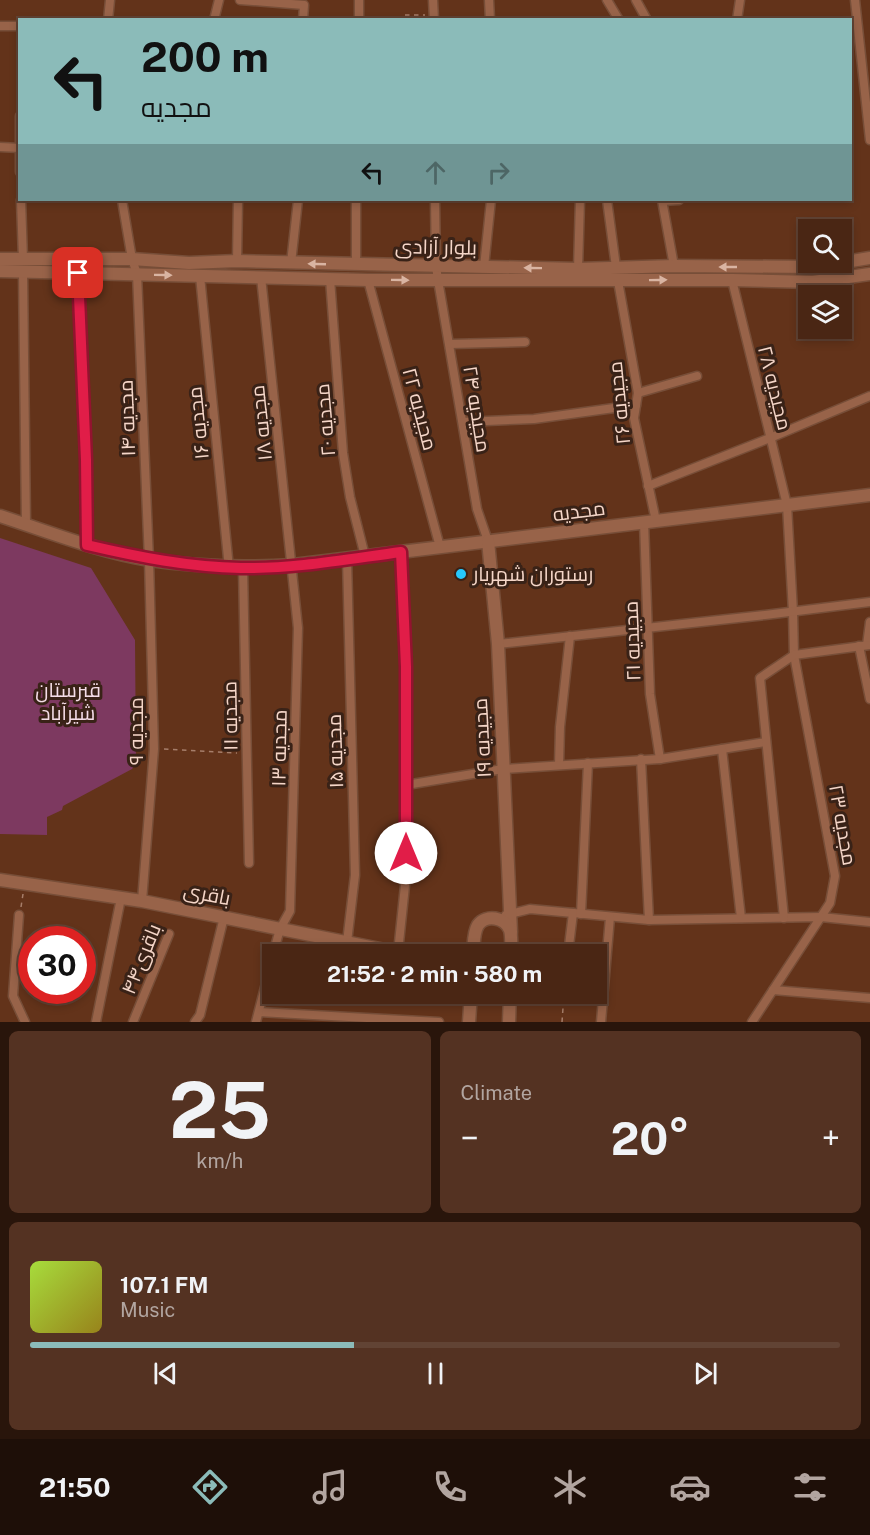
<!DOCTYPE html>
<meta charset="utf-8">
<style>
:root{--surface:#4a2614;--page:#543222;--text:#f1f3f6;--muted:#b2a5a0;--line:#614334;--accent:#8bbbb9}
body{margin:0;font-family:"Public Sans",Cairo,sans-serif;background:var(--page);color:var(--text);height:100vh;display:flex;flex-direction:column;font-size:22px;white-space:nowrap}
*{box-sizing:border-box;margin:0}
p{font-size:20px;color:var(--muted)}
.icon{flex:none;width:33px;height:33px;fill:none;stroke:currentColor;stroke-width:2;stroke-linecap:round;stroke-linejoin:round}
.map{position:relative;height:1022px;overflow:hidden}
.panel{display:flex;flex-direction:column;gap:9px;padding:9px;background:#29150b;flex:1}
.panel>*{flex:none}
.hud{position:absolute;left:18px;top:18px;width:834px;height:183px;border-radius:0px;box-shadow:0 3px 9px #0003,0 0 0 2px var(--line);background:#8bbbb9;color:#111;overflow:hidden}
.buttons{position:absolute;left:798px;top:219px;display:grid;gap:12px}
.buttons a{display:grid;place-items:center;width:54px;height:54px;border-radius:0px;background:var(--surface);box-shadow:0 3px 9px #0003,0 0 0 2px var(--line);font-size:30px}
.speed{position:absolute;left:18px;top:926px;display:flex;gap:12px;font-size:30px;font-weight:700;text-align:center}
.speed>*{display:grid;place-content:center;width:78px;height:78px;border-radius:50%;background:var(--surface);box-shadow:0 3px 9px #0003,0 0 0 2px var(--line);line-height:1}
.speed .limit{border:9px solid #d22;background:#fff;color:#111}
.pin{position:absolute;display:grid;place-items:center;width:51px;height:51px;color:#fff;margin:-26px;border-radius:12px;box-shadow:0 3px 9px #0006}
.me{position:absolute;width:66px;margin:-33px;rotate:0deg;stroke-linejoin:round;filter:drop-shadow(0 0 4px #0008)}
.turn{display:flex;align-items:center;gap:21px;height:126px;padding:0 24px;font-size:27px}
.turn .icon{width:78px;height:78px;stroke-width:2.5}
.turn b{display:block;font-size:42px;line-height:51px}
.lanes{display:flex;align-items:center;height:57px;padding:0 24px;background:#0003;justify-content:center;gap:30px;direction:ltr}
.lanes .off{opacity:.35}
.big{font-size:45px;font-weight:700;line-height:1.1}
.panel .widget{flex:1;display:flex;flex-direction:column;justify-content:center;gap:9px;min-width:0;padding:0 21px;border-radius:9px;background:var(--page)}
.panel .dial{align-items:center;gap:0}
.dial b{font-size:78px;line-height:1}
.song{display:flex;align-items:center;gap:18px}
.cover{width:72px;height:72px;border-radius:9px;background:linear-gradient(135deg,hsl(80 70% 55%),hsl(50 70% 35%))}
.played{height:6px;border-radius:3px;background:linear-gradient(90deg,var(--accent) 40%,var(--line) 40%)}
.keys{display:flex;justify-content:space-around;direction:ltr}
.heat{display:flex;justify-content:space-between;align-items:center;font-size:33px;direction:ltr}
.panel .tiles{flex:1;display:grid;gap:9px;grid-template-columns:1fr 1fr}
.widget:last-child{grid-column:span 2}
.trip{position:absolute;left:262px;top:944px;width:345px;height:60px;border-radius:0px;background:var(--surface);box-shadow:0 3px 9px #0003,0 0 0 2px var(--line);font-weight:700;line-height:60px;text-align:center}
.tab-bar{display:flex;height:96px;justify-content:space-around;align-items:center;background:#1e0f08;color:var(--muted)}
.tab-bar .icon{width:42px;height:42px}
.tab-bar .active{color:var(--accent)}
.tab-bar b{font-size:27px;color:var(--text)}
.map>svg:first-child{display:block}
.green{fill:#7d3960}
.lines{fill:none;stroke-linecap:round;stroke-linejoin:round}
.street-casing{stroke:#774e38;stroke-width:11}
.secondary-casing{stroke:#774e38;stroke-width:15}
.path{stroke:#a67e6a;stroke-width:1.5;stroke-dasharray:4.5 4.5;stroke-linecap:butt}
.street{stroke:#986349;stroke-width:8}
.secondary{stroke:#986349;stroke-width:12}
.oneway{fill:#d9b4a2}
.route-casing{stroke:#92132f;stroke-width:15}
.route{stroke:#e11d48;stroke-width:10}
.poi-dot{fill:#26c9fe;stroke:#392217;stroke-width:2}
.labels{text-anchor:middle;stroke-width:6;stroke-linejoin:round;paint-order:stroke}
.street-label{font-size:20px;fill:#f5d6c8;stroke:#392217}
.poi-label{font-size:20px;fill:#f5d6c8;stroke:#392217;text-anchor:start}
.park-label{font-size:20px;fill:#f5dde8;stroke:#392217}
</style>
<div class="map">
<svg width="870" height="1022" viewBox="0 0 870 1022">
<rect width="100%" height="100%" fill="#63331a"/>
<polygon class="green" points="0,538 91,568 135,640 136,763 132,769 63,806 62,810 47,817 47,835 0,834"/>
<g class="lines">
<defs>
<g id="street">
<polyline points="240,0 304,5 303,20"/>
<polyline points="359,0 359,20"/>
<polyline points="433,0 434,20"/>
<polyline points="489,0 490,20"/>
<polyline points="607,0 619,20"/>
<polyline points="636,0 647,20"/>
<polyline points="855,0 870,140"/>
<polyline points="108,20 110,0"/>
<polyline points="214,20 219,0"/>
<polyline points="737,20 740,0"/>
<polyline points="0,26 20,26"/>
<polyline points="20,116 20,172"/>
<polyline points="0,147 20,148"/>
<polyline points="21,200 23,259"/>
<polyline points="122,200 132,259 137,274 149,560 154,749 142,901"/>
<polyline points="356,200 356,265"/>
<polyline points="435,200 436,266 438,280 477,509 488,541"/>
<polyline points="607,200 616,267"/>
<polyline points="662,200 674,266"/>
<polyline points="662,201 679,200"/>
<polyline points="237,261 238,200"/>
<polyline points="291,263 298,200"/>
<polyline points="484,267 491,200"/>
<polyline points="578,269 580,200"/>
<polyline points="23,271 26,525"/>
<polyline points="78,273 86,460 87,545"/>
<polyline points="200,276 229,568"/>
<polyline points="261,277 298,628 290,911 280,929 273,954"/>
<polyline points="330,279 343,453 350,497 365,556"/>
<polyline points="368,280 440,547"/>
<polyline points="732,280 787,505 793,612 794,655 835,876 830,903 752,1022"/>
<polyline points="618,281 638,393 634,418 656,521"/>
<polyline points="450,344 525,342"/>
<polyline points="638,393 697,376"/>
<polyline points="463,422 534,419 636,405"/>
<polyline points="648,486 770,438 870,396"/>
<polyline points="644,522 650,694 660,759"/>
<polyline points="347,559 355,875 347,942"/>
<polyline points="243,568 249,863"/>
<polyline points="498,644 765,615 870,602"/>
<polyline points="867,645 870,622"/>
<polyline points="859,646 870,699"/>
<polyline points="722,749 766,742"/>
<polyline points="641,759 649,920"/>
<polyline points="559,765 560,727 570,636"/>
<polyline points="406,785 503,769 660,759 722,749 741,918"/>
<polyline points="581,914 588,763"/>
<polyline points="19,915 13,996 25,1022"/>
<polyline points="506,915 530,909 649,920 821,917 870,922"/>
<polyline points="784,918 760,678 794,655 870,645"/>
<polyline points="398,952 406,876 406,667 401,552"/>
<polyline points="568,954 573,913"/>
<polyline points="773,990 870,998"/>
<polyline points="563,999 564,993"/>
<polyline points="259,1012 439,1022"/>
<polyline points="96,1022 121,898"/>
<polyline points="133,1022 169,934"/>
<polyline points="195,1022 200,1015 224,917"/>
<polyline points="256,1022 273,956"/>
<polyline points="601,1022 610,917"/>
</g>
<g id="secondary">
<polyline points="0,259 132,259 189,263 237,261 578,269 674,266 815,267 870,258"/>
<polyline points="0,271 368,280 732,280 813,282 870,274"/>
<path d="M0,516C49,532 99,552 150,560C198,567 245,568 293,565L870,495"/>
<polyline points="488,541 498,644 511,932"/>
<polyline points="0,880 142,901 405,954"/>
<path d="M473,954C474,945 473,933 478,925C486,914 505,917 510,930C512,937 511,946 511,954"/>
<polyline points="469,1022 471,993"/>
<polyline points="509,1022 510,993"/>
</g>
</defs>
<use href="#street" class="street-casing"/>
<use href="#secondary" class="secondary-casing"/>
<g class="path">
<polyline points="405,15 425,15"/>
<polyline points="164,749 237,753"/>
<polyline points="21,907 23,894"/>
<polyline points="562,1022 563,1008"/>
</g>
<use href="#street" class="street"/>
<use href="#secondary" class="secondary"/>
</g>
<defs><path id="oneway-solid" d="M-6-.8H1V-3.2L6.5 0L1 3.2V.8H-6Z" transform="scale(1.5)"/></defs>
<g class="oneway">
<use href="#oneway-solid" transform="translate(317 264) rotate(-178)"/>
<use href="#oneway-solid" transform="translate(728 267) rotate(-180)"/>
<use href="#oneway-solid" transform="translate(533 268) rotate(-179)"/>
<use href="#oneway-solid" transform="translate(163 275) rotate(1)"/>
<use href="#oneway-solid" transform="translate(400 280) rotate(1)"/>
<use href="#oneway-solid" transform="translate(658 280) rotate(-1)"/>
</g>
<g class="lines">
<defs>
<path id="route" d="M78,273L86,460L87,545C138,557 189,567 241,568C294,569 348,559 401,552L406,667V853"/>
</defs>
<use href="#route" class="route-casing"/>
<use href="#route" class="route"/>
</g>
<circle class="poi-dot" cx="461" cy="574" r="6"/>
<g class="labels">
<g class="street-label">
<text transform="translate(436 247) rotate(1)" y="7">بلوار آزادی</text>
<text transform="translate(775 388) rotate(76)" y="7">مجیدیه ۲۸</text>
<text transform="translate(619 403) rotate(-96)" y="7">مجیدیه ۲۶</text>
<text transform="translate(420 409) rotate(75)" y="7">مجیدیه ۲۲</text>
<text transform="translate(477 409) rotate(81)" y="7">مجیدیه ۲۴</text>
<text transform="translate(127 418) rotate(-92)" y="7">مجدیه ۱۴</text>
<text transform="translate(325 420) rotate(-95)" y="7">مجدیه ۲۰</text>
<text transform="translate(198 423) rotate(-96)" y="7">مجدیه ۱۶</text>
<text transform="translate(261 423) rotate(-96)" y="7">مجدیه ۱۸</text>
<text transform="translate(579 511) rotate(-7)" y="7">مجدیه</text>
<text transform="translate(632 641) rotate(-92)" y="7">مجیدیه ۲۱</text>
<text transform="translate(230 716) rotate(-91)" y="7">مجدیه ۱۱</text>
<text transform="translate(136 731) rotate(-90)" y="7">مجدیه ۹</text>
<text transform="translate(482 738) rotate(-93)" y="7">مجیدیه ۱۹</text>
<text transform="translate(279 748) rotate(-89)" y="7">مجدیه ۱۳</text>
<text transform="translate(335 751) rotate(-92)" y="7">مجدیه ۱۵</text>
<text transform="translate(843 825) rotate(80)" y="7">مجدیه ۲۳</text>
<text transform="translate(207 894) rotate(11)" y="7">باقری</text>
<text transform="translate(141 959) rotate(-68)" y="7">باقری۴۴</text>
</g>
<g class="poi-label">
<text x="473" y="581">رستوران شهریار</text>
</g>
<g class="park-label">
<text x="68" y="697">قبرستان<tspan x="68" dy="23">شیرآباد</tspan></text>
</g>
</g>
</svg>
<div class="buttons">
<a><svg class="icon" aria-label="search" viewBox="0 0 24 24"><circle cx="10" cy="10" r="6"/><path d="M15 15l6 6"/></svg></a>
<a><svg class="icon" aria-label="layers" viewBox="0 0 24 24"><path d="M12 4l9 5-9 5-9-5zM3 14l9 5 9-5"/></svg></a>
</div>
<div class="speed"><div class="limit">30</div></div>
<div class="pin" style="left:78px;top:273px;background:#d93025"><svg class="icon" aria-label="arrive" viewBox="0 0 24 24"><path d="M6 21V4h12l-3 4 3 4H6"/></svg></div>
<svg class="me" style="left:406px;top:853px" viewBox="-20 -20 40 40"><circle r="19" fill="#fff"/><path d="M0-13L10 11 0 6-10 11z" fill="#e11d48"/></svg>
<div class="trip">21:52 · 2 min · 580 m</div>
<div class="hud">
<div class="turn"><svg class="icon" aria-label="left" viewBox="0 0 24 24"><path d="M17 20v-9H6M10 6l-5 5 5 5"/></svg><div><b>200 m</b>مجدیه</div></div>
<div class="lanes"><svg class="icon" aria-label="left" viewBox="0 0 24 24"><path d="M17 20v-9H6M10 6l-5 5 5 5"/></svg><svg class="icon off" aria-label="ahead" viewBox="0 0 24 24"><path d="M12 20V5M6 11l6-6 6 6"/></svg><svg class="icon off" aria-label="right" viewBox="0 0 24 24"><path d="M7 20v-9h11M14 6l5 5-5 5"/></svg></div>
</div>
</div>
<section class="panel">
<div class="tiles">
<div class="widget dial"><b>25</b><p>km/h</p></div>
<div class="widget"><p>Climate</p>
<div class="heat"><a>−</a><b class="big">20°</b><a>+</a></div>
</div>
<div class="widget">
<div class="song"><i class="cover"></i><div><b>107.1 FM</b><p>Music</p></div></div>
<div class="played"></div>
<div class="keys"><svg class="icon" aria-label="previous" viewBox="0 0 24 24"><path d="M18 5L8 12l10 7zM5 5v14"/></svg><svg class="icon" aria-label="pause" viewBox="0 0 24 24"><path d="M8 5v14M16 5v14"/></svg><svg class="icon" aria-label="next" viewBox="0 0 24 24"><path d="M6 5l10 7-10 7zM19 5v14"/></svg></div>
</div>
</div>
</section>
<nav class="tab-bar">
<b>21:50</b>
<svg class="icon active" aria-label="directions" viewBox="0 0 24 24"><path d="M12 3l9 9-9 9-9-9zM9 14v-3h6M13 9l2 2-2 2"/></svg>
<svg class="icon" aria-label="music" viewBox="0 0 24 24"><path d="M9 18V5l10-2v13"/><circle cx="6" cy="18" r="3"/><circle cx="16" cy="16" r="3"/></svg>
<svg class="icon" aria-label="phone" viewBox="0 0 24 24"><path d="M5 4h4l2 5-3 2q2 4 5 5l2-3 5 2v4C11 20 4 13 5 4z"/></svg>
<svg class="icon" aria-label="climate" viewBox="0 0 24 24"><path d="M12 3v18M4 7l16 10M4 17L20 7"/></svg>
<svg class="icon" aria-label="car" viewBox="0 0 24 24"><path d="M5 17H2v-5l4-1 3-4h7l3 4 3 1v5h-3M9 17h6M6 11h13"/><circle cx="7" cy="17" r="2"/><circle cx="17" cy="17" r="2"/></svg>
<svg class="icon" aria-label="filters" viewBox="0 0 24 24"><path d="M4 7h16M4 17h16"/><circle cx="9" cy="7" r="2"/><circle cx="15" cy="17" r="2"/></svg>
</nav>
